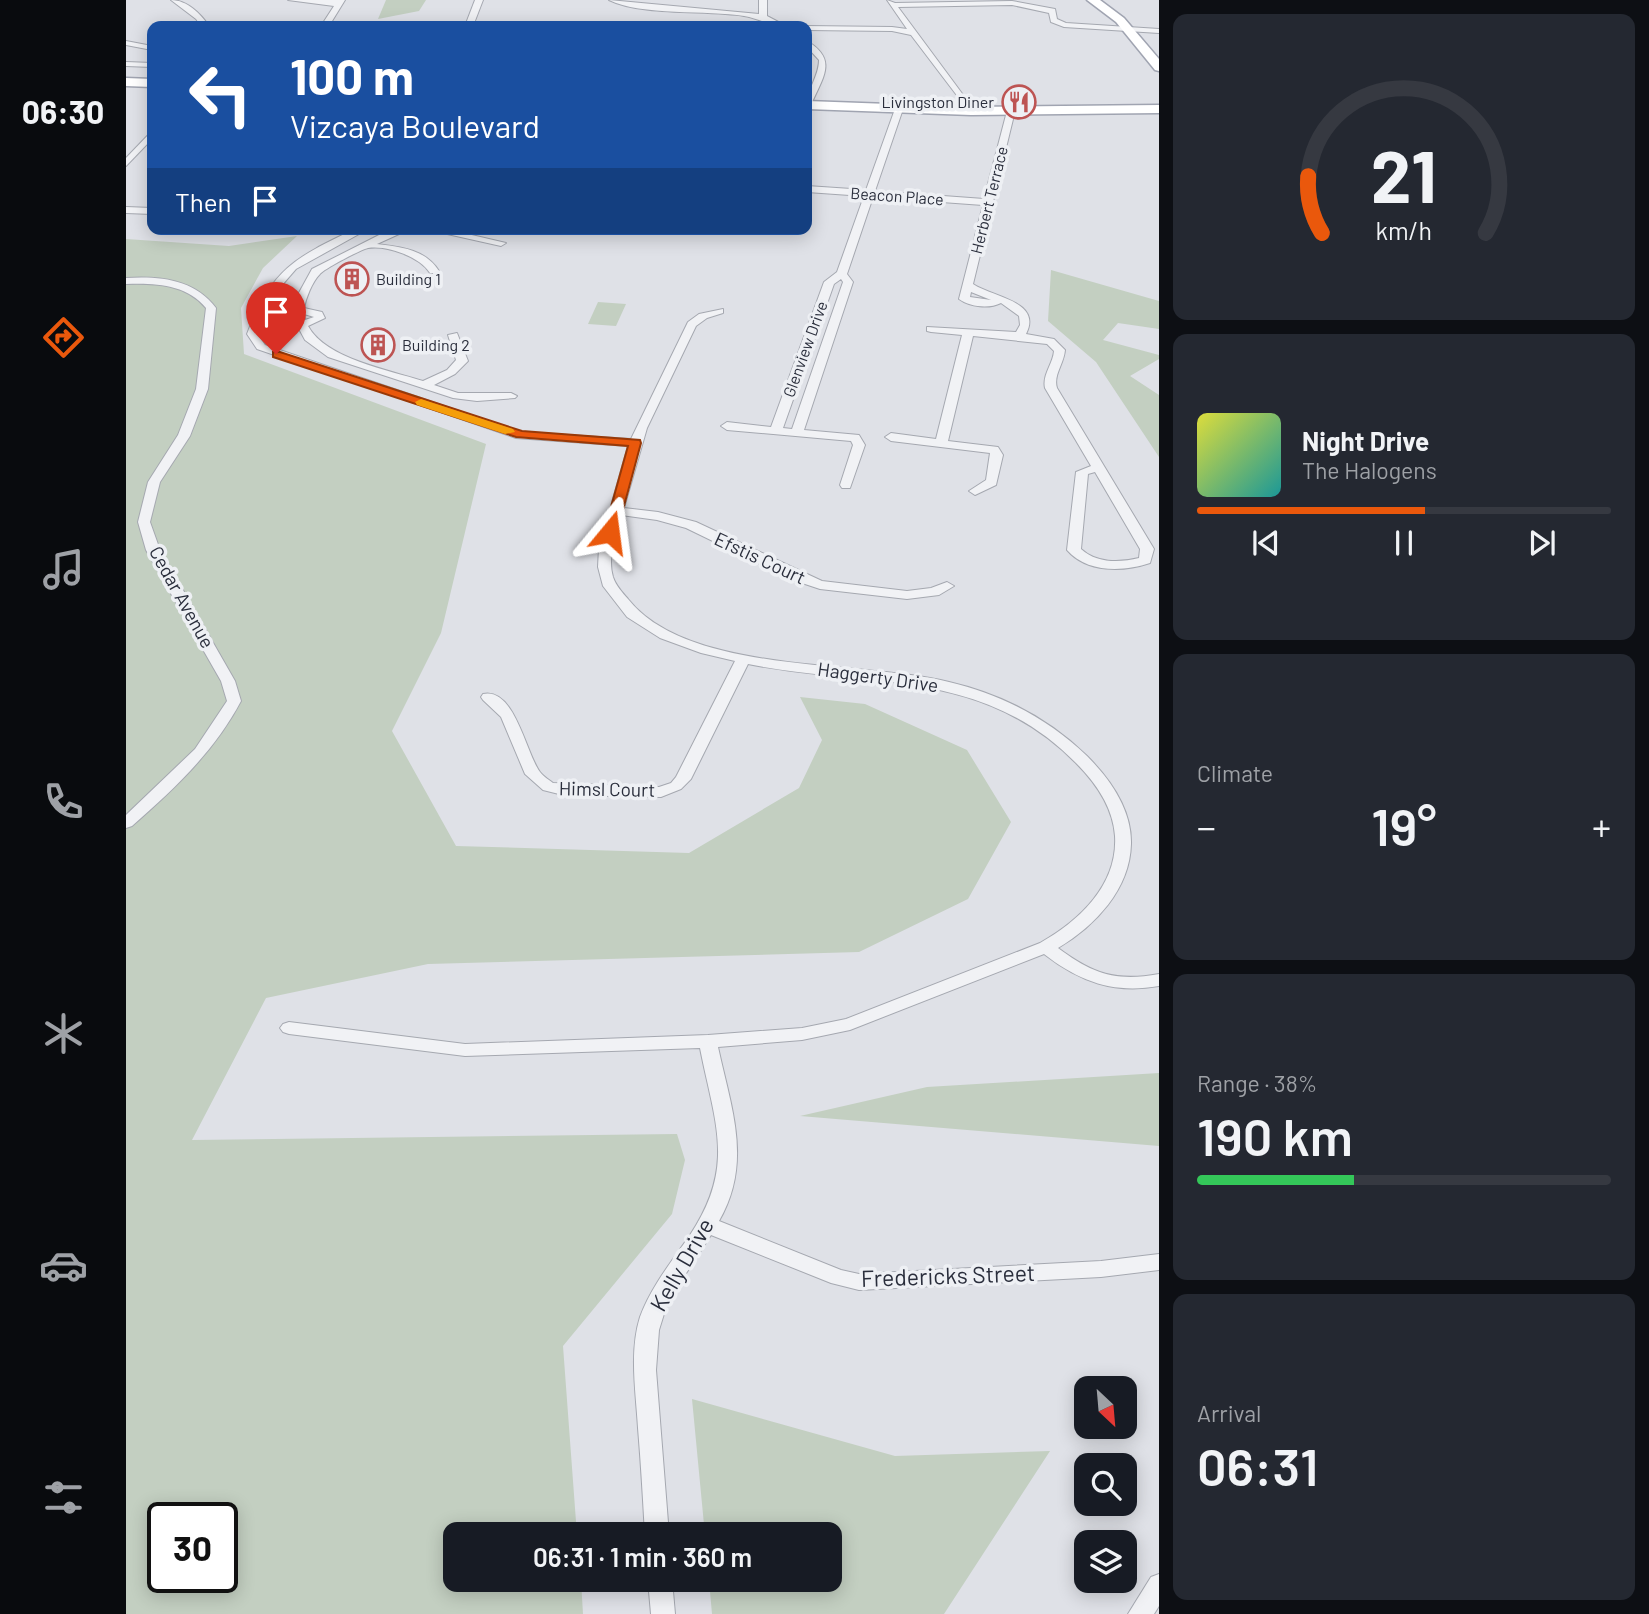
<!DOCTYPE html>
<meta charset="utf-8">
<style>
:root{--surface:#171b24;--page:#242831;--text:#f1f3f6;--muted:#9ea1a6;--line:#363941;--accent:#ea580c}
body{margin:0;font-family:Barlow,sans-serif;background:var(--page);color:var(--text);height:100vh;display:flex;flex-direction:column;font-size:26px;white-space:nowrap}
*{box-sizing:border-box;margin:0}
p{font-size:23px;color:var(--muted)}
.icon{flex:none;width:38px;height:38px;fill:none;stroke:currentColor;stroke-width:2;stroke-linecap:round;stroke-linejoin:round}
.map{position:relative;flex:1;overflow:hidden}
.sheet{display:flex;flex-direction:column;gap:14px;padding:14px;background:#0d0f14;width:490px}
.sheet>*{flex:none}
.top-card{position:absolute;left:21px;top:21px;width:665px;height:214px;border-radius:14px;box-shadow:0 4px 18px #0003;background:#1a4fa0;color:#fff;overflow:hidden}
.needle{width:46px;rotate:154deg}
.fabs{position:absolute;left:948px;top:1376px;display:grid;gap:14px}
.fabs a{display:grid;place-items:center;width:63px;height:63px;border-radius:14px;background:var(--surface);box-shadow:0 4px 18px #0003;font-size:35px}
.speed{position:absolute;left:21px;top:1502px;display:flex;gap:14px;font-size:35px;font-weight:700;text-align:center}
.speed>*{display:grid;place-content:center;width:91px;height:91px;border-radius:50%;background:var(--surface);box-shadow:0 4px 18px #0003;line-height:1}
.speed .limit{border:4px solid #111;border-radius:10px;background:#fff;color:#111}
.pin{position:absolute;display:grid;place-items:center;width:60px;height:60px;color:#fff;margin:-72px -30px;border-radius:50% 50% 50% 0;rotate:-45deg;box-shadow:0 0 7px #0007}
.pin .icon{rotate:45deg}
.me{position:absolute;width:77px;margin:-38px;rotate:16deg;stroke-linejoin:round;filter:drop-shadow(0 0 5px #0008)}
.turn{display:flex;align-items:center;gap:24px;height:147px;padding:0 28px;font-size:32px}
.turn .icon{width:91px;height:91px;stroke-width:2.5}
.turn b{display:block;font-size:49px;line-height:60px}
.then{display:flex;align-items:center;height:66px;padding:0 28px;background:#0003;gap:14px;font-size:26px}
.big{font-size:52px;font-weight:600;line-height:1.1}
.sheet .card{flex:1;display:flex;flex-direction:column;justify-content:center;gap:10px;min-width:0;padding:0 24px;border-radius:14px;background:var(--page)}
.sheet .dial{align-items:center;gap:0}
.dial svg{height:182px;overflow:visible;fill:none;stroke:var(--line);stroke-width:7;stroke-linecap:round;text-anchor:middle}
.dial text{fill:var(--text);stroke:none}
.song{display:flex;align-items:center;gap:21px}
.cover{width:84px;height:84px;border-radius:10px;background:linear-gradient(135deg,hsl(60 70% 55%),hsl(180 70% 35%))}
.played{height:7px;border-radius:4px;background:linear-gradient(90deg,var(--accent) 55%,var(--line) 55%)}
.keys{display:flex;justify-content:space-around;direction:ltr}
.heat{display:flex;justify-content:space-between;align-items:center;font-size:38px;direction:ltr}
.charge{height:10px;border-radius:5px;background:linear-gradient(90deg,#34c759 38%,var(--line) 0)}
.trip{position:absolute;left:317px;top:1522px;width:399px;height:70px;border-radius:14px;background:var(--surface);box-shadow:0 4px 18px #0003;font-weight:600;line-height:70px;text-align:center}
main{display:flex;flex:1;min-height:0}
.tabs{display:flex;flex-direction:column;width:126px;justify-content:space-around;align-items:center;background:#090b0e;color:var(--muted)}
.tabs .icon{width:49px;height:49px}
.tabs .active{color:var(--accent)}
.tabs b{font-size:32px;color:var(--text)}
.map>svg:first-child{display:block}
.green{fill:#c3cfc1;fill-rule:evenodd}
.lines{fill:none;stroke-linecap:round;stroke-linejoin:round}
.minor-casing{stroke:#a5a8b0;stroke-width:2}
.primary-casing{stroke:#a0a4b1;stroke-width:3}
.minor{fill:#f1f2f5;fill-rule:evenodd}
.primary{fill:#fff;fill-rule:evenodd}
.route{fill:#ea580c;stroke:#983908;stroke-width:2}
.slow{fill:#f59e0b}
.labels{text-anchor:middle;stroke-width:7;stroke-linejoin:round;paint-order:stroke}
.far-poi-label{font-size:16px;fill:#2a2e3c;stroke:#eef0f4;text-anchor:start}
.far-street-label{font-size:16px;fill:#2a2e3c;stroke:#eef0f4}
.street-label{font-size:19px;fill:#2a2e3c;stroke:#eef0f4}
.near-street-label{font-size:23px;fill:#2a2e3c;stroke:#eef0f4}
</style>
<main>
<nav class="tabs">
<b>06:30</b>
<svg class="icon active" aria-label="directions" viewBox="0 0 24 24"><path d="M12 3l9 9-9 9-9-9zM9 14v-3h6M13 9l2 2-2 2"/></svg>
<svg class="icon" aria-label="music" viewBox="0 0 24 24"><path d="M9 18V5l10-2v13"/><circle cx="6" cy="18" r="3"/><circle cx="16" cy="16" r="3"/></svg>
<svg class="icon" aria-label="phone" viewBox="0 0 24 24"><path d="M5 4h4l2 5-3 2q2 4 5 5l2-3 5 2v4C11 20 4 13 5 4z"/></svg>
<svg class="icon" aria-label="climate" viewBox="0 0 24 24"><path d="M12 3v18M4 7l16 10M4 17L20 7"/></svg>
<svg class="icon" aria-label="car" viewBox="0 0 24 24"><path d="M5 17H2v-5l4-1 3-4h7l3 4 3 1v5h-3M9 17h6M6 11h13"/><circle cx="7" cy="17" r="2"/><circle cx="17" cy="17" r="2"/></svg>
<svg class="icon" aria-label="filters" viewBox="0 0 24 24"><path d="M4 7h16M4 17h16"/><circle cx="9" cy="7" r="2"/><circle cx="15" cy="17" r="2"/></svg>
</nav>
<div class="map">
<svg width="1033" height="1614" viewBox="0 0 1033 1614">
<rect width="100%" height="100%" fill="#dfe1e7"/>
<g class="green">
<polygon points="260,0 300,0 293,11 252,19"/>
<path d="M171,236L137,268L115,308L118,354L360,444L315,633L266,731L330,846L563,853L673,788L696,740L674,697L739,704L841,750L885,822L842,899L733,952L302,964L140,998L66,1140L551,1134L559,1160L546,1214L437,1346L451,1535H329V1580H455L457,1614H0V239L103,246ZM37,1517H96V1577H37Z"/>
<polygon points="925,270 1033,301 1033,329 992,323 977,340 1033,355 1033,359 1004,376 1033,395 1033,457 970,362 922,321"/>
<polygon points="472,302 500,304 490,326 462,324"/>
<polygon points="1033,1073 1033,1146 674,1116 801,1087"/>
<polygon points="566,1399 769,1456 924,1451 818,1614 586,1614 583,1580 704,1580 704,1535 579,1535"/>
</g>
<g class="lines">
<defs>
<g id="minor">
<path d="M45,0C61,0 75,14 83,26H75L70,19Z"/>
<polygon points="162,0 219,0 203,26 195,26 208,6"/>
<polygon points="349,0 357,0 347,26 339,26"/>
<path d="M483,0L633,14V0H641V16L660,26C646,27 632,18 618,16C581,10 515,16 483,0Z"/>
<polygon points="761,0 769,3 886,1 929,9 931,19 940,23 1033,29 1033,33 938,27 925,22 923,13 886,5 772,7 849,111 845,114 785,35 766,31 681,30 679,26 766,27 781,29"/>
<polygon points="0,41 26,46 26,50 0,45"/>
<path d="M681,41C713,60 696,78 685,105L681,108C680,90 693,77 693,60L681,47Z"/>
<polygon points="0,62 26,63 26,67 0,66"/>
<path d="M773,106L777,109L749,191L858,199L880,115L884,112L888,115L847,284C866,297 917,301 900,334L928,339L939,350C938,364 927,375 931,388L1028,549L1024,563C997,572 961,573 941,550L950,472L965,466L919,388C916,375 927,364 928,351L921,344L847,336L822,441L872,447L877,455L870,485L849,495L843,491L860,480L864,453L765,441L759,437L765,433L810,439L836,335L805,332L801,331V327L890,332L894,325L893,316L875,303C863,309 844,307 833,299L857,205L747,197L721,274L727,282L678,430L733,435L739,445L724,488H716L714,485L727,445L725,441L601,430L595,426L601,422L645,427L698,282L711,272L738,196L681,192V186L740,190L769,109ZM715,279L717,282L666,429L657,428L708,284ZM845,292L865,300L844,297ZM969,472L1014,549L1013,558C993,563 970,563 955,549L962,474Z"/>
<polygon points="26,131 26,139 0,166 0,158"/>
<polygon points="0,207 26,208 26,214 0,213"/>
<path d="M229,229H242L170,269L150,292L140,312L167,309L169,300L186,269L259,232L284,229L251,244C275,247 299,249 313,271L312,273H304C294,257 261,245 242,248C234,250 198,269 194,274C186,282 180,298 178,308L196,312L199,318L182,326C200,359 263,370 297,381L321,370L330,360L322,335L331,333L342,361L329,374L308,385L332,393H385L391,396L389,398L351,401L327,398L202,357L179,340L172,327L133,329L131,334L139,345L395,432L505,439L562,322L573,314L597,309V313L581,318L570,326L521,428L498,508L532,512L570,522L696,581L781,591L805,588L821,582L828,586L813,595L781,599L694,589L667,580L560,528L531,520L495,515C490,535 481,557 487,577C490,586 496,592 502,599C562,675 735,660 823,682C875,694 923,719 961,756C984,779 1006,810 1005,844C1004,889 969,926 932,948C967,974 990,982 1033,974V986C988,994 954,982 918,954L724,1030L676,1040L592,1047C605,1108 627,1162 593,1221L715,1270L733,1274L975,1261L1033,1254V1270L975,1277L733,1290L705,1283L585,1235L542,1301L533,1330L530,1370L543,1535H519C517,1499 515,1464 512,1428C510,1393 503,1352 514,1317C525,1287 546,1261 564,1235C610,1166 589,1124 574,1048L339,1056L163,1034L157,1032L154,1028L157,1024L163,1022L339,1044L582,1035L676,1028L720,1019L914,943C953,921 992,885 989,836C987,807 970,783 950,763C856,667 741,688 622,664L565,779L555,789L535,797L437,795L417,790L399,774L375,717L357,700L355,697L357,694C389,687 400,754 414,772C417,776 423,780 427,783L533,787L545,783L550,777L609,661L575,653L534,638L501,617L477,586L472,567L473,548L502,446L390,438L131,349L121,334C146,269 168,258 229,229ZM178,314L188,317L179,320ZM167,316L169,321L136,322L137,319Z"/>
<polygon points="299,229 320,229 380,243 375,246"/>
<path d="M0,278C34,276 68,279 90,308L82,389L64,436L34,482L24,522L34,550L109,681L115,701C88,752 48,789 6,826L0,828V815L69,749L101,701L95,681L20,550L12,522L22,482L52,435L70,389L80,308C60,284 29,283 0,284Z"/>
<polygon points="1033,1574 1033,1606 1028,1614 1002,1614 1025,1577"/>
<polygon points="522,1580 546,1580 549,1614 525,1614"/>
</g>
<g id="primary">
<polygon points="961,0 974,0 998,18 1033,59 1033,71 1029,70 990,22"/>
<polygon points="0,78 26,79 26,87 0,86"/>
<polygon points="681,101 845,107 1033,105 1033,113 845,115 681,109"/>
</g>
</defs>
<use href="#minor" class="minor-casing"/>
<use href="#primary" class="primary-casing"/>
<use href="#minor" class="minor"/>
<use href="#primary" class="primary"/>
</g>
<polygon class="route" points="147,352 154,352 396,431 514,440 515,443 491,532 484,536 478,532 502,446 390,437 147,357"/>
<polygon class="slow" points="295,399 387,429 389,432 379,434 291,405 289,402"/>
<defs>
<symbol id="restaurant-ring" viewBox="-11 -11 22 22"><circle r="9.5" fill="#eef0f4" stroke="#bd5453" stroke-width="1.5"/><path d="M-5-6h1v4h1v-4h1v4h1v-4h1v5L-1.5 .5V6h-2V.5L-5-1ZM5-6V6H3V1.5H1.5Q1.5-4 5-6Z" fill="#bd5453"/></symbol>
<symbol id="building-ring" viewBox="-11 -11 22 22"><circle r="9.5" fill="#eef0f4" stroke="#bd5453" stroke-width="1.5"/><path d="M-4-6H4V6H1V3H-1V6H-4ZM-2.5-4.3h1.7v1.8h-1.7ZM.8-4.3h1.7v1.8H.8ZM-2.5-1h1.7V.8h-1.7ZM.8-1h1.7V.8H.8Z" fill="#bd5453"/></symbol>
</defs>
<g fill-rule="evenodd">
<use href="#restaurant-ring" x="874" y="83" width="38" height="38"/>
<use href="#building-ring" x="207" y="260" width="38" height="38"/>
<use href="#building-ring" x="233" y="326" width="38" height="38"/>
</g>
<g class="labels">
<g class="far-poi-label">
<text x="868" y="108" text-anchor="end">Livingston Diner</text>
<text x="250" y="285">Building 1</text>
<text x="276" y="351">Building 2</text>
</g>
<g class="far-street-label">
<text transform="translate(771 196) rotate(4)" y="6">Beacon Place</text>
<text transform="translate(863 200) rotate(-76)" y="6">Herbert Terrace</text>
<text transform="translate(679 349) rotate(-70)" y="6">Glenview Drive</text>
</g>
<g class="street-label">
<text transform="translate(634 558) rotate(25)" y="7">Efstis Court</text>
<text transform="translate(56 597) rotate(61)" y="7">Cedar Avenue</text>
<text transform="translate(752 677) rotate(8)" y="7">Haggerty Drive</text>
<text transform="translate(481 789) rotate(1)" y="7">Himsl Court</text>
</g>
<g class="near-street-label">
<text transform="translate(556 1265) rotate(-60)" y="8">Kelly Drive</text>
<text transform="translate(822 1276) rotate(-2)" y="8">Fredericks Street</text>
</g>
</g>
</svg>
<div class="fabs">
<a><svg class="needle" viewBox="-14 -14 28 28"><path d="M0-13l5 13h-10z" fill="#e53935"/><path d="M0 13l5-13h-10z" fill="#9ea1a6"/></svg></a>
<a><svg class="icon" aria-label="search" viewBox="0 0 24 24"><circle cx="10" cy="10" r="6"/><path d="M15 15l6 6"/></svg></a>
<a><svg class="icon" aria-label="layers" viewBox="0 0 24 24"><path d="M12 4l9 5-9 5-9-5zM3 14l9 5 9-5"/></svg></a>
</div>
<div class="speed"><div class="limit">30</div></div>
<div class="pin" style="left:150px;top:354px;background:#d93025"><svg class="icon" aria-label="arrive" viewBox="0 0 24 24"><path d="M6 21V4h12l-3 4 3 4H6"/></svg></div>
<svg class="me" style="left:484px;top:532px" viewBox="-20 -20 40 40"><path d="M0-17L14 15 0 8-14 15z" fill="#ea580c" stroke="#fff" stroke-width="4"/></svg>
<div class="trip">06:31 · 1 min · 360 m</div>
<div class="top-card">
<div class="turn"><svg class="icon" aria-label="left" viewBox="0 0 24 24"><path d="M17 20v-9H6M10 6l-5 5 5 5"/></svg><div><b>100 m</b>Vizcaya Boulevard</div></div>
<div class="then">Then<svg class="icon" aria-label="arrive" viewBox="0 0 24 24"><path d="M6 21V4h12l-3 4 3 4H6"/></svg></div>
</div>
</div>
<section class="sheet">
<div class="card dial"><svg viewBox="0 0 100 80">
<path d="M14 69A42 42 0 1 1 86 69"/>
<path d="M14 69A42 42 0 0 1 8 44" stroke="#ea580c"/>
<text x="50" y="56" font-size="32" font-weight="700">21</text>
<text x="50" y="72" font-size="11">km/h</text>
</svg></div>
<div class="card">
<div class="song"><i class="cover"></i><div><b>Night Drive</b><p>The Halogens</p></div></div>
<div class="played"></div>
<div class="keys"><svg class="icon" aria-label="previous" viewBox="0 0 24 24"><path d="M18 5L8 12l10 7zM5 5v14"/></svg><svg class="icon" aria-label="pause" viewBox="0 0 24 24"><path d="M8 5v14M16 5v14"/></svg><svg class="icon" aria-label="next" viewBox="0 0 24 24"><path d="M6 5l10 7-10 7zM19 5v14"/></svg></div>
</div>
<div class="card"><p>Climate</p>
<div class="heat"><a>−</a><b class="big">19°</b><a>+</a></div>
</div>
<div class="card"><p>Range · 38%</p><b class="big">190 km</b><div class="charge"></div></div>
<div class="card"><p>Arrival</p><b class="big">06:31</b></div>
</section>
</main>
